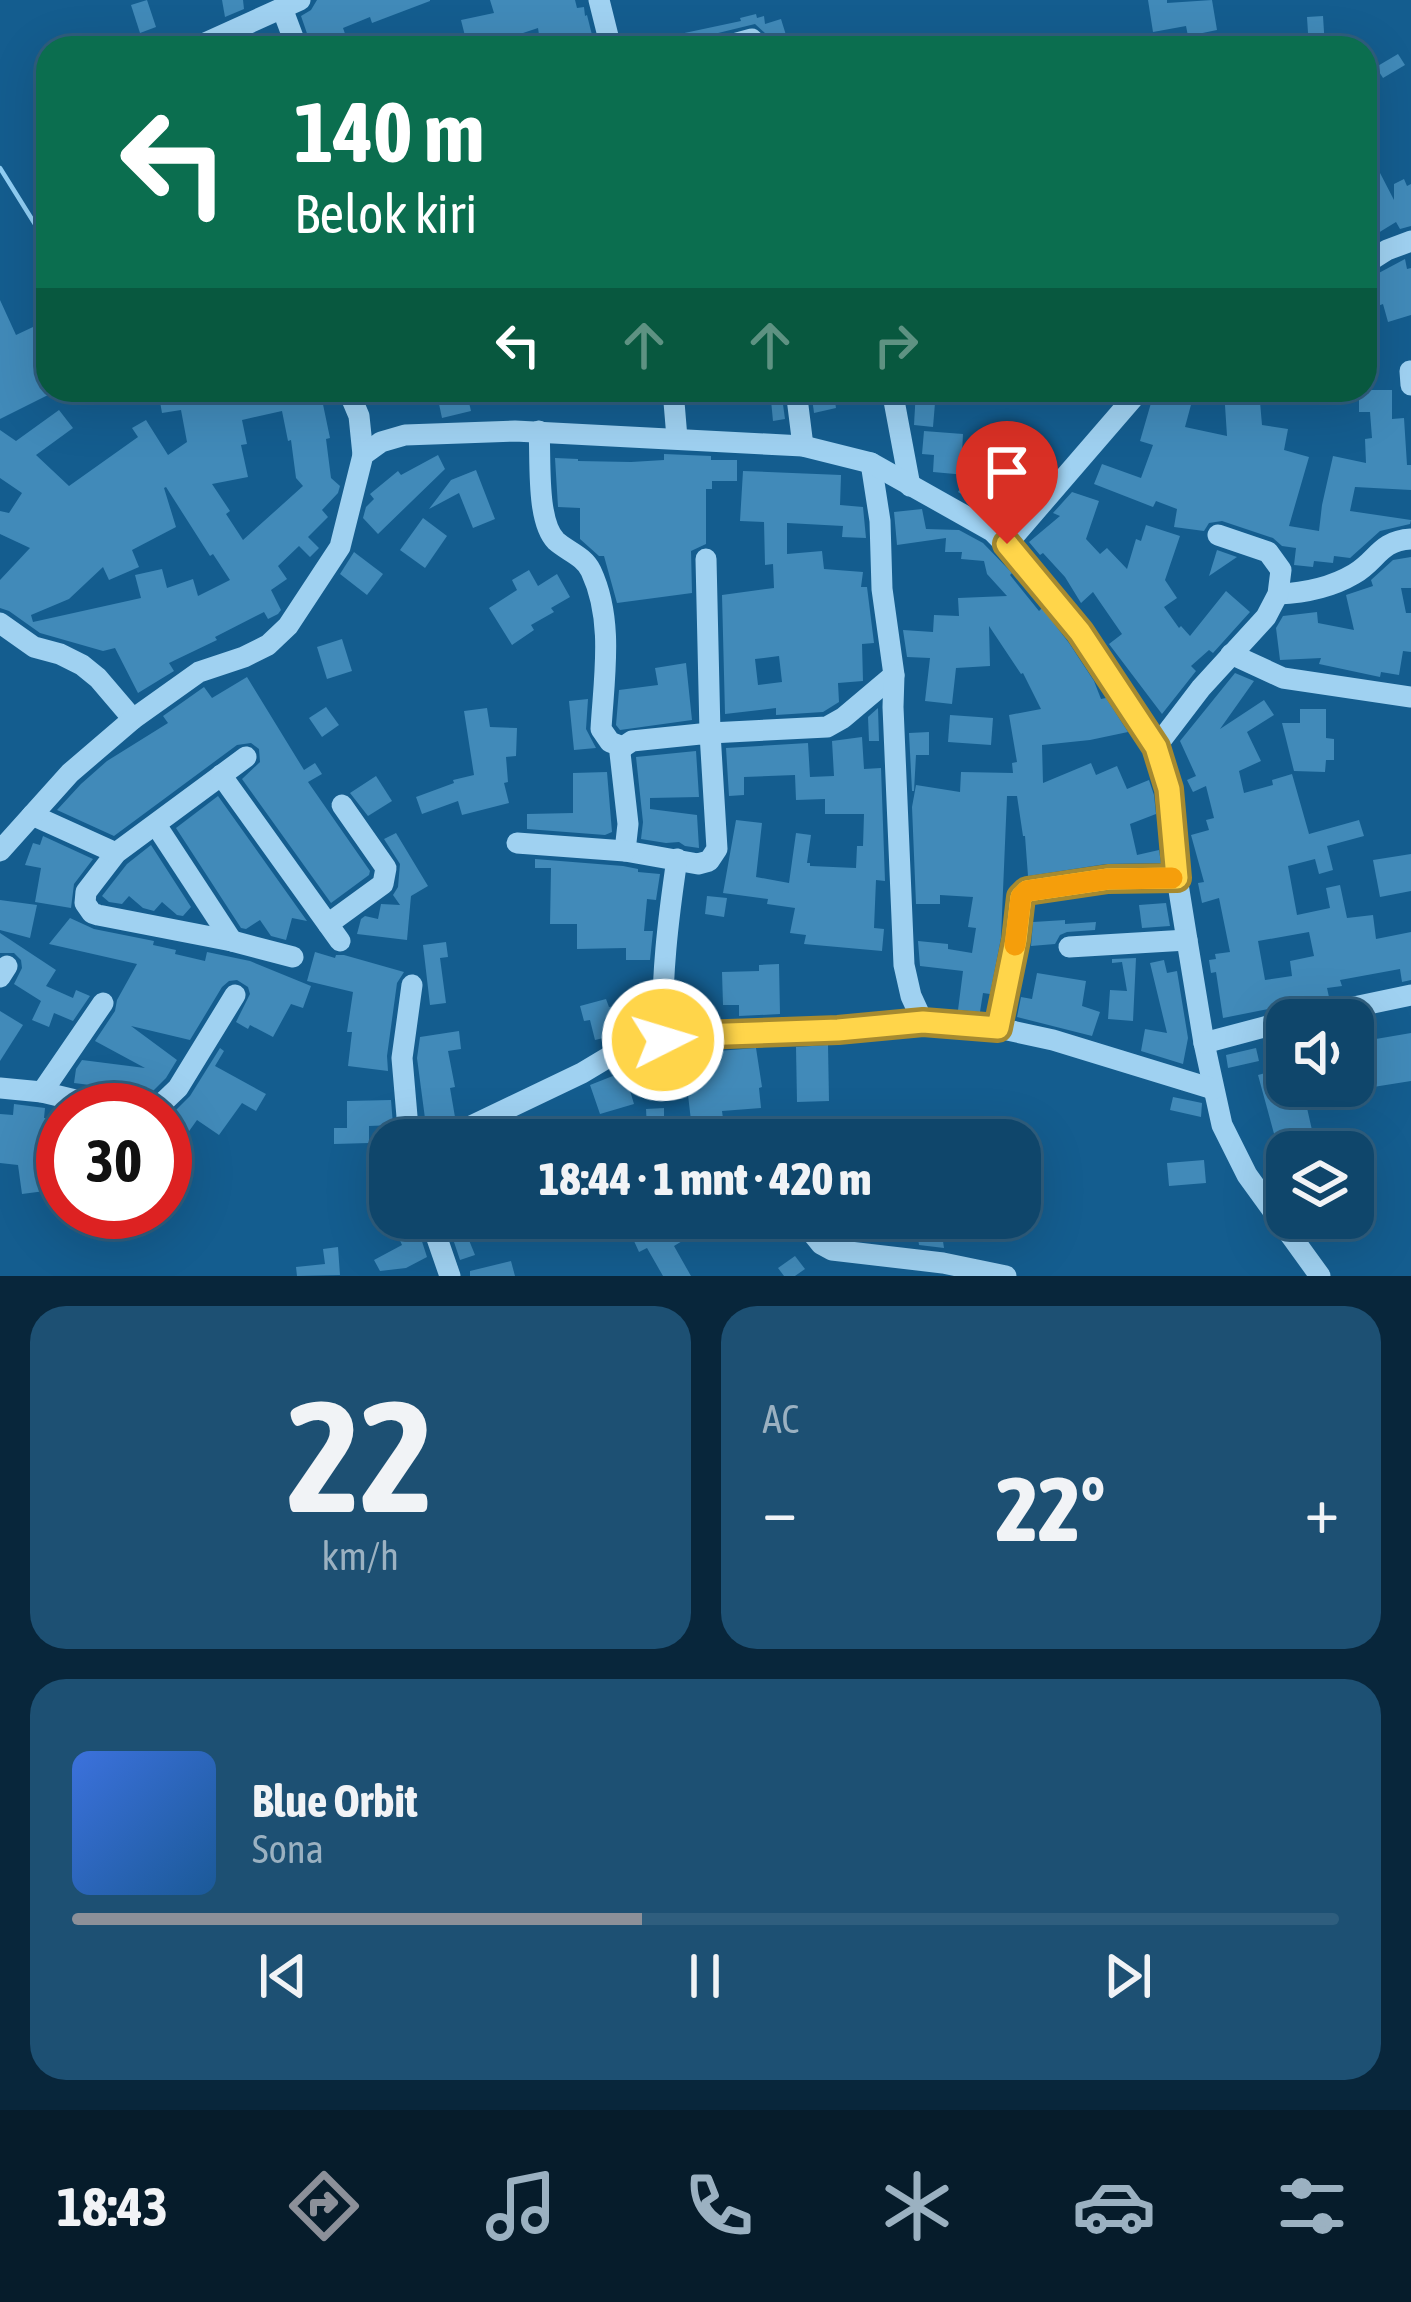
<!DOCTYPE html>
<html lang="id">
<meta charset="utf-8">
<style>
:root{--surface:#0f466b;--page:#1d5073;--text:#f1f3f6;--muted:#9bb1c1;--line:#2f5e7e;--accent:#8c9099}
body{margin:0;font-family:"Asap Condensed",sans-serif;background:var(--page);color:var(--text);height:100vh;display:flex;flex-direction:column;font-size:45px;white-space:nowrap}
*{box-sizing:border-box;margin:0}
p{font-size:39px;color:var(--muted)}
.icon{flex:none;width:66px;height:66px;fill:none;stroke:currentColor;stroke-width:2;stroke-linecap:round;stroke-linejoin:round}
.map{position:relative;height:1276px;overflow:hidden}
.panel{display:flex;flex-direction:column;gap:30px;padding:30px;background:#08263b;flex:1}
.panel>*{flex:none}
.guide{position:absolute;left:36px;top:36px;width:1341px;height:366px;border-radius:36px;box-shadow:0 12px 48px #0002,0 0 0 3px var(--line);background:#0b6e4f;color:#fff;overflow:hidden}
.fabs{position:absolute;left:1266px;top:999px;display:grid;gap:24px}
.fabs a{display:grid;place-items:center;width:108px;height:108px;border-radius:24px;background:var(--surface);box-shadow:0 12px 48px #0002,0 0 0 3px var(--line);font-size:60px}
.speed{position:absolute;left:36px;top:1083px;display:flex;gap:24px;font-size:60px;font-weight:700;text-align:center}
.speed>*{display:grid;place-content:center;width:156px;height:156px;border-radius:50%;background:var(--surface);box-shadow:0 12px 48px #0002,0 0 0 3px var(--line);line-height:1}
.speed .limit{border:18px solid #d22;background:#fff;color:#111}
.pin{position:absolute;display:grid;place-items:center;width:102px;height:102px;color:#fff;margin:-123px -51px;border-radius:50% 50% 50% 0;rotate:-45deg;box-shadow:0 0 12px #0007}
.pin .icon{rotate:45deg}
.me{position:absolute;width:132px;margin:-66px;rotate:85deg;stroke-linejoin:round;filter:drop-shadow(0 0 9px #0008)}
.turn{display:flex;align-items:center;gap:42px;height:252px;padding:0 60px;font-size:54px}
.turn .icon{width:156px;height:156px;stroke-width:2.5}
.turn b{display:block;font-size:84px;line-height:102px}
.lanes{display:flex;align-items:center;height:114px;padding:0 60px;background:#0003;justify-content:center;gap:60px;direction:ltr}
.lanes .off{opacity:.35}
.big{font-size:90px;font-weight:800;line-height:1.1}
.panel .tile{flex:1;display:flex;flex-direction:column;justify-content:center;gap:18px;min-width:0;padding:0 42px;border-radius:36px;background:var(--page)}
.panel .dial{align-items:center;gap:0}
.dial b{font-size:156px;line-height:1}
.song{display:flex;align-items:center;gap:36px}
.cover{width:144px;height:144px;border-radius:18px;background:linear-gradient(135deg,hsl(220 70% 55%),hsl(210 70% 35%))}
.played{height:12px;border-radius:6px;background:linear-gradient(90deg,var(--accent) 45%,var(--line) 45%)}
.keys{display:flex;justify-content:space-around;direction:ltr}
.heat{display:flex;justify-content:space-between;align-items:center;font-size:66px;direction:ltr}
.panel .tiles{flex:1;display:grid;gap:30px;grid-template-columns:1fr 1fr}
.tile:last-child{grid-column:span 2}
.trip{position:absolute;left:369px;top:1119px;width:672px;height:120px;border-radius:36px;background:var(--surface);box-shadow:0 12px 48px #0002,0 0 0 3px var(--line);font-weight:800;line-height:120px;text-align:center}
.tabs{display:flex;height:192px;justify-content:space-around;align-items:center;background:#061c2b;color:var(--muted)}
.tabs .icon{width:84px;height:84px}
.tabs .selected{color:var(--accent)}
.tabs b{font-size:54px;color:var(--text)}
.map>svg:first-child{display:block}
.lines{fill:none;stroke-linecap:round;stroke-linejoin:round}
.stream{stroke:#91cff4;stroke-width:4.5}
.building{fill:#418ab9;fill-rule:evenodd}
.minor{stroke:#9fd1f1;stroke-width:21}
.route-casing{stroke:#a68a30;stroke-width:30}
.route{stroke:#ffd54a;stroke-width:21}
.slow{stroke:#f59e0b;stroke-width:21}
</style>
<div class="map">
<svg width="1411" height="1276" viewBox="0 0 1411 1276">
<rect width="100%" height="100%" fill="#145d8f"/>
<g class="lines">
<polyline class="stream" points="0,168 48,245"/>
</g>
<g class="building">
<polygon points="147,0 156,27 140,33 131,5"/>
<polygon points="222,0 243,0 244,9 225,17"/>
<polygon points="317,0 430,0 430,1 372,23 370,17 343,28 350,48 312,48 301,16 311,10"/>
<polygon points="490,0 575,0 577,8 584,7 585,16 587,15 592,35 588,36 589,48 541,48 538,28 499,41 500,48 468,48 461,20 494,13"/>
<polygon points="1148,0 1167,0 1167,3 1212,0 1217,30 1188,36 1186,26 1153,32"/>
<polygon points="756,14 757,18 764,16 765,24 781,19 790,48 768,48 766,34 755,24 714,34 708,38 704,48 643,48 642,42 741,21 740,18"/>
<polygon points="1323,16 1325,48 1309,48 1307,17"/>
<polygon points="276,36 281,48 248,48 247,43"/>
<polygon points="1398,54 1405,65 1383,78 1376,67"/>
<polygon points="1365,144 1394,200 1394,184 1404,179 1407,186 1411,184 1411,226 1400,229 1396,222 1365,241"/>
<polygon points="1405,259 1407,269 1411,268 1411,315 1388,322 1383,304 1375,307 1370,292 1379,289 1375,275"/>
<polygon points="0,300 16,335 33,327 46,354 35,359 48,390 52,393 0,419"/>
<path d="M158,390H226L227,398L262,390H320L330,438L326,439L331,478L340,486L338,493L322,510L328,517L308,537L319,548L310,557L299,546L278,566L287,579L271,590L281,610L278,614L268,619L264,612L215,637L217,640L169,663L174,671L138,693L115,648L103,651L40,633L9,611L0,608V580L30,548L0,534V511L9,513L22,493L0,478V430L16,441L59,410L73,428L36,455L69,486L138,437L132,428L146,420L168,455L187,442L181,410L162,413ZM282,411L288,441L291,440L296,478L303,486L243,540L226,514L230,511L212,484L248,477L241,445L247,444L242,420ZM166,487L210,556L213,554L230,580L198,596L193,579L167,588L162,569L135,575L141,598L33,622L31,615L69,599L103,567L109,580L139,567L132,550L176,527L164,488Z"/>
<polygon points="436,390 466,390 471,411 442,418"/>
<polygon points="770,390 781,390 785,419 773,421"/>
<polygon points="811,390 833,390 836,408 814,413"/>
<polygon points="916,390 936,391 933,427 914,425"/>
<polygon points="1167,390 1195,390 1185,427 1227,436 1224,390 1259,390 1262,425 1288,429 1284,450 1309,457 1289,526 1319,531 1322,505 1333,456 1366,463 1365,439 1372,438 1370,412 1359,412 1359,390 1392,390 1392,419 1404,418 1407,465 1411,465 1411,490 1355,487 1350,511 1411,520 1410,524 1380,531 1350,558 1334,556 1333,563 1314,561 1313,567 1294,565 1296,548 1282,546 1273,538 1222,521 1209,523 1204,531 1174,527 1177,509 1156,501 1153,507 1094,484 1102,464 1141,478 1153,445 1140,441 1151,403 1156,396 1164,399"/>
<polygon points="924,431 963,434 962,454 968,454 966,475 933,472 934,455 922,454"/>
<polygon points="664,454 711,456 711,460 737,460 737,481 712,481 712,489 706,489 706,544 691,551 692,593 617,603 604,556 599,556 580,539 580,508 558,507 555,458 578,459 578,461 631,462 664,460"/>
<polygon points="438,455 445,469 378,534 363,518 366,507 374,499 370,494 398,471 401,475"/>
<polygon points="476,470 495,519 473,528 459,493 429,509 451,480"/>
<path d="M743,471L841,475L840,505L863,507L866,538L842,537L843,526L787,523V554L822,551L824,569L863,572L861,587H867L874,643L862,644L863,681L838,683L839,702L823,712L776,715V708L725,714L722,595L774,588L773,564L765,565L764,522L740,521ZM779,656L782,682L758,685L755,659Z"/>
<polygon points="966,479 1012,509 1004,521 958,492"/>
<polygon points="1072,492 1099,501 1086,539 1100,554 1107,548 1127,569 1136,539 1141,541 1146,525 1180,536 1165,580 1177,598 1164,607 1179,628 1181,626 1190,636 1226,591 1250,612 1213,653 1209,650 1191,666 1196,671 1162,714 1109,644 1122,634 1093,592 1081,603 1065,577 1043,553 1040,555 1029,542 1060,516 1053,513"/>
<polygon points="922,509 926,529 959,530 983,543 1012,573 1010,575 1039,611 1042,608 1069,643 1094,681 1101,699 1106,698 1128,732 1090,740 1042,745 1043,783 1091,763 1096,775 1117,766 1127,789 1149,780 1154,795 1156,814 1130,824 1137,855 1159,850 1161,863 1106,864 1028,876 1025,836 1023,836 1017,796 1007,796 1001,938 990,994 983,993 980,1012 958,1010 963,971 920,966 918,941 948,944 948,949 972,953 976,928 968,927 973,897 940,895 940,904 916,904 912,807 916,785 960,792 961,772 1013,773 1012,763 1017,762 1009,715 1041,709 1023,673 1021,674 989,626 990,666 956,668 952,704 925,701 930,658 907,657 903,630 933,632 934,615 959,616 958,598 1007,596 987,574 984,561 961,559 962,552 945,552 946,538 897,545 894,512"/>
<polygon points="423,518 447,536 425,568 400,550"/>
<polygon points="1217,550 1237,557 1209,576"/>
<polygon points="354,552 383,574 367,595 340,574"/>
<polygon points="1411,557 1411,588 1401,588 1406,613 1411,613 1411,652 1403,651 1399,675 1381,672 1380,677 1319,664 1321,658 1280,660 1276,628 1283,616 1317,612 1318,623 1354,630 1346,595 1373,586 1371,580 1393,560"/>
<polygon points="529,570 538,586 557,574 570,597 551,608 554,612 531,625 534,630 512,645 489,608 517,590 512,580"/>
<polygon points="342,639 352,671 327,679 317,647"/>
<polygon points="686,663 692,720 620,730 616,725 619,690 658,685 655,668"/>
<path d="M1235,673L1254,681L1220,729L1264,700L1274,715L1247,732L1261,761L1239,771L1244,793L1273,785L1272,780L1292,774L1309,834L1359,820L1364,836L1327,846L1333,870L1319,874L1315,859L1288,866L1297,915L1330,908L1326,888L1340,885L1347,918L1373,915L1376,939L1411,932V980L1402,982L1400,969L1340,980L1342,986L1327,988L1329,997L1223,1018L1216,972L1211,973L1209,960L1216,959L1215,954L1230,952L1219,898L1202,903L1198,883L1204,882L1191,835L1209,830L1206,820L1214,818L1206,786L1193,792L1187,780L1196,776L1180,741ZM1309,932L1314,956L1290,961L1292,976L1265,980L1258,941Z"/>
<polygon points="247,677 304,770 315,763 322,774 308,782 370,871 369,875 331,903 242,779 260,762 259,749 251,743 237,745 114,836 57,810 81,784 107,761 168,723 163,716 204,687 212,698"/>
<polygon points="588,699 586,729 596,748 574,750 569,701"/>
<polygon points="326,707 339,725 322,737 309,718"/>
<polygon points="487,708 490,727 517,728 516,756 506,757 508,782 504,783 509,803 462,815 458,801 422,814 416,797 454,783 453,780 474,775 464,711"/>
<polygon points="878,708 879,741 869,741 868,717"/>
<polygon points="1300,709 1326,709 1326,738 1334,739 1334,760 1326,760 1325,772 1294,771 1282,723 1300,723"/>
<polygon points="950,715 993,718 991,745 948,742"/>
<polygon points="929,732 929,755 916,755 914,791 912,791 909,733"/>
<polygon points="862,737 864,769 881,768 885,881 876,880 874,928 884,929 882,951 804,944 806,935 790,933 795,908 767,904 768,899 723,893 736,820 762,823 756,877 789,883 796,833 811,835 807,863 810,863 810,866 856,868 857,846 863,846 864,814 825,814 825,799 796,800 795,775 744,777 744,795 729,796 726,748 808,743 810,777 834,776 832,741"/>
<polygon points="696,751 699,797 650,798 650,809 697,815 699,848 685,846 679,842 666,843 641,839 643,822 636,757"/>
<polygon points="607,772 612,832 605,835 527,829 527,814 573,813 573,773"/>
<polygon points="376,776 392,801 368,816 350,793"/>
<polygon points="218,796 307,921 292,918 286,940 271,936 260,920 246,929 241,928 176,828"/>
<polygon points="396,833 428,886 411,896 407,940 357,934 361,919 365,916 378,919 381,904 400,905 393,895 398,887 400,864 384,839"/>
<polygon points="43,836 93,859 74,884 71,908 35,902 41,868 25,865 33,843 40,845"/>
<polygon points="151,845 191,907 183,916 177,915 162,902 154,911 143,908 129,896 122,904 109,902 102,896 127,864"/>
<polygon points="1411,854 1411,891 1380,897 1373,860"/>
<polygon points="535,859 623,866 638,869 638,872 660,874 656,900 647,899 644,931 653,931 650,960 626,960 626,948 577,949 577,924 550,924 551,868 535,868"/>
<polygon points="707,896 727,898 724,917 705,914"/>
<polygon points="0,900 37,905 30,938 0,930"/>
<polygon points="1166,903 1170,926 1142,928 1139,905"/>
<polygon points="70,918 94,929 154,941 153,945 176,950 175,954 205,961 207,952 250,961 311,986 303,1008 291,1004 273,1037 250,1025 248,1029 236,1022 250,994 248,987 237,980 229,981 222,987 190,1040 131,1026 177,1060 166,1078 144,1100 140,1110 136,1110 126,1098 106,1087 74,1083 76,1069 82,1060 145,1068 95,1041 115,1011 117,1000 137,964 49,944"/>
<polygon points="1065,920 1065,924 1096,922 1095,930 1067,932 1060,935 1055,944 1031,946 1033,922"/>
<polygon points="0,933 56,970 46,986 73,998 76,990 90,996 73,1021 54,1013 49,1027 32,1020 41,1001 14,984 22,968 21,960 14,953 0,953"/>
<polygon points="446,942 448,957 440,958 446,1003 430,1005 423,945"/>
<polygon points="315,952 335,958 336,955 344,955 404,972 397,983 387,1056 388,1071 348,1066 352,1032 347,1032 353,992 307,981"/>
<polygon points="1136,958 1133,1021 1108,1019 1110,990 1127,991 1122,962 1112,963 1112,959"/>
<polygon points="1164,960 1167,973 1177,971 1188,1038 1183,1064 1141,1051 1145,1029 1167,1033 1150,963"/>
<polygon points="779,964 780,1014 739,1016 739,1005 723,1005 722,972 759,971 759,965"/>
<polygon points="1037,973 1086,981 1082,1006 1100,1012 1092,1036 1017,1017 1021,997 1032,999"/>
<polygon points="606,999 609,1007 648,1000 648,1023 615,1030 616,1035 595,1040 590,1020 584,1021 580,1006"/>
<polygon points="0,1011 23,1025 0,1061"/>
<polygon points="459,1031 461,1049 448,1051 455,1087 450,1088 455,1117 426,1126 417,1058 420,1037"/>
<polygon points="1411,1033 1411,1081 1367,1088 1366,1083 1353,1085 1353,1049 1365,1047 1364,1041"/>
<polygon points="828,1045 829,1101 797,1102 796,1047"/>
<polygon points="220,1048 224,1051 215,1066 266,1094 256,1111 242,1103 219,1135 197,1120 165,1165 165,1121 190,1096"/>
<polygon points="756,1048 762,1087 759,1088 761,1108 722,1111 726,1140 667,1140 667,1132 692,1129 686,1078 628,1084 634,1104 600,1114 590,1085 628,1070 627,1065 666,1055"/>
<polygon points="1256,1048 1259,1061 1228,1068 1226,1055"/>
<polygon points="1287,1067 1287,1086 1302,1086 1317,1152 1279,1152 1258,1075"/>
<polygon points="1173,1097 1202,1103 1201,1117 1170,1110"/>
<polygon points="391,1100 393,1125 369,1126 369,1143 334,1144 334,1128 347,1128 347,1101"/>
<polygon points="14,1104 45,1108 44,1118 57,1119 53,1163 60,1162 63,1194 45,1196 45,1191 22,1194 18,1165 0,1163 0,1114 13,1115"/>
<polygon points="664,1108 664,1128 647,1128 646,1109"/>
<polygon points="533,1121 539,1140 494,1140 493,1137 519,1129 517,1125"/>
<polygon points="1204,1160 1206,1183 1169,1186 1167,1163"/>
<polygon points="446,1218 460,1218 475,1255 460,1260"/>
<polygon points="598,1218 696,1218 702,1229 674,1246 691,1276 663,1276 647,1248 639,1252 629,1230 619,1235 617,1228 602,1232"/>
<polygon points="417,1226 427,1257 406,1268 380,1271 374,1260 402,1245 398,1236"/>
<polygon points="941,1228 944,1248 919,1245 917,1231"/>
<polygon points="338,1247 340,1275 297,1276 296,1267 325,1264 323,1249"/>
<polygon points="795,1256 805,1269 795,1276 784,1276 778,1268"/>
<polygon points="511,1261 515,1276 470,1276 470,1271"/>
</g>
<g class="lines">
<g class="minor">
<polyline points="599,0 611,48"/>
<polyline points="282,8 297,48"/>
<polyline points="194,48 300,0"/>
<polyline points="719,48 752,39"/>
<polyline points="1365,264 1387,250 1411,241"/>
<polyline points="1410,371 1411,385"/>
<polyline points="348,390 359,416 363,455"/>
<polyline points="673,390 677,438"/>
<polyline points="796,390 803,446"/>
<polyline points="892,390 910,486"/>
<path d="M539,431C541,459 536,521 556,541C567,551 584,556 591,571C614,620 604,677 601,729L610,742L623,747"/>
<polyline points="1007,544 1134,397 1143,390"/>
<polyline points="706,559 710,733 717,849 709,861 698,864 625,851 628,824 620,753 623,747 632,741 710,733 827,727 843,718 894,675 882,589 880,521 871,463"/>
<path d="M1278,594C1303,593 1332,587 1354,574C1378,560 1379,541 1411,539"/>
<polyline points="0,623 34,647 60,654 82,665 98,678 133,719"/>
<polyline points="1231,654 1283,678 1411,697"/>
<polyline points="894,675 893,707 904,965 911,996 923,1022"/>
<polyline points="1156,747 1201,688 1266,617 1278,594 1281,570 1268,552 1218,535"/>
<polyline points="246,757 116,853 86,892 85,903 92,913 98,915 232,941 293,957"/>
<polyline points="221,775 340,941"/>
<polyline points="32,815 116,853"/>
<polyline points="156,825 232,941"/>
<polyline points="517,843 625,851"/>
<polyline points="0,851 70,773 133,719 199,672 244,657 268,645 288,626 340,547 363,455 381,442 405,435 515,431 803,446 871,463 992,531 1035,575 1080,632 1156,747 1169,789 1177,878 1187,940 1204,1043 1222,1125 1247,1175 1320,1276"/>
<polyline points="328,924 383,884 386,868 342,805"/>
<polyline points="1069,947 1187,940"/>
<polyline points="0,977 7,966"/>
<polyline points="1292,1020 1411,995"/>
<polyline points="998,1028 1016,940 1021,897 1027,891 1108,879 1177,878"/>
<path d="M663,1040C661,978 668,920 677,859"/>
<polyline points="1204,1043 1287,1021"/>
<polyline points="0,1088 42,1092 117,1110"/>
<polyline points="42,1092 103,1003"/>
<polyline points="155,1110 178,1088 235,995"/>
<polyline points="409,1140 402,1058 412,985"/>
<polyline points="442,1140 582,1073 617,1052 663,1040 697,1035 838,1030 923,1022 998,1028 1053,1040 1213,1089"/>
<polyline points="430,1218 450,1276"/>
<polyline points="800,1218 821,1244 832,1250 943,1263 1006,1276"/>
</g>
</g>
<g class="lines">
<defs>
<polyline id="route" points="663,1040 698,1035 838,1030 923,1022 998,1028 1016,940 1021,897 1027,891 1108,879 1177,878 1169,789 1156,747 1080,632 1007,544"/>
</defs>
<use href="#route" class="route-casing"/>
<use href="#route" class="route"/>
<polyline class="slow" points="1015,945 1021,897 1027,891 1108,879 1172,878"/>
</g>
</svg>
<div class="fabs">
<a><svg class="icon" aria-label="sound" viewBox="0 0 24 24"><path d="M4 9h4l5-4v14l-5-4H4zM17 9q2 3 0 6"/></svg></a>
<a><svg class="icon" aria-label="layers" viewBox="0 0 24 24"><path d="M12 4l9 5-9 5-9-5zM3 14l9 5 9-5"/></svg></a>
</div>
<div class="speed"><div class="limit">30</div></div>
<div class="pin" style="left:1007px;top:544px;background:#d93025"><svg class="icon" aria-label="arrive" viewBox="0 0 24 24"><path d="M6 21V4h12l-3 4 3 4H6"/></svg></div>
<svg class="me" style="left:663px;top:1040px" viewBox="-20 -20 40 40"><circle r="17" fill="#ffd54a" stroke="#fff" stroke-width="3"/><path d="M0-11L8 9 0 5-8 9z" fill="#fff"/></svg>
<div class="trip">18:44 · 1 mnt · 420 m</div>
<div class="guide">
<div class="turn"><svg class="icon" aria-label="left" viewBox="0 0 24 24"><path d="M17 20v-9H6M10 6l-5 5 5 5"/></svg><div><b>140 m</b>Belok kiri</div></div>
<div class="lanes"><svg class="icon" aria-label="left" viewBox="0 0 24 24"><path d="M17 20v-9H6M10 6l-5 5 5 5"/></svg><svg class="icon off" aria-label="ahead" viewBox="0 0 24 24"><path d="M12 20V5M6 11l6-6 6 6"/></svg><svg class="icon off" aria-label="ahead" viewBox="0 0 24 24"><path d="M12 20V5M6 11l6-6 6 6"/></svg><svg class="icon off" aria-label="right" viewBox="0 0 24 24"><path d="M7 20v-9h11M14 6l5 5-5 5"/></svg></div>
</div>
</div>
<section class="panel">
<div class="tiles">
<div class="tile dial"><b>22</b><p>km/h</p></div>
<div class="tile"><p>AC</p>
<div class="heat"><a>−</a><b class="big">22°</b><a>+</a></div>
</div>
<div class="tile">
<div class="song"><i class="cover"></i><div><b>Blue Orbit</b><p>Sona</p></div></div>
<div class="played"></div>
<div class="keys"><svg class="icon" aria-label="previous" viewBox="0 0 24 24"><path d="M18 5L8 12l10 7zM5 5v14"/></svg><svg class="icon" aria-label="pause" viewBox="0 0 24 24"><path d="M8 5v14M16 5v14"/></svg><svg class="icon" aria-label="next" viewBox="0 0 24 24"><path d="M6 5l10 7-10 7zM19 5v14"/></svg></div>
</div>
</div>
</section>
<nav class="tabs">
<b>18:43</b>
<svg class="icon selected" aria-label="directions" viewBox="0 0 24 24"><path d="M12 3l9 9-9 9-9-9zM9 14v-3h6M13 9l2 2-2 2"/></svg>
<svg class="icon" aria-label="music" viewBox="0 0 24 24"><path d="M9 18V5l10-2v13"/><circle cx="6" cy="18" r="3"/><circle cx="16" cy="16" r="3"/></svg>
<svg class="icon" aria-label="phone" viewBox="0 0 24 24"><path d="M5 4h4l2 5-3 2q2 4 5 5l2-3 5 2v4C11 20 4 13 5 4z"/></svg>
<svg class="icon" aria-label="climate" viewBox="0 0 24 24"><path d="M12 3v18M4 7l16 10M4 17L20 7"/></svg>
<svg class="icon" aria-label="car" viewBox="0 0 24 24"><path d="M5 17H2v-5l4-1 3-4h7l3 4 3 1v5h-3M9 17h6M6 11h13"/><circle cx="7" cy="17" r="2"/><circle cx="17" cy="17" r="2"/></svg>
<svg class="icon" aria-label="filters" viewBox="0 0 24 24"><path d="M4 7h16M4 17h16"/><circle cx="9" cy="7" r="2"/><circle cx="15" cy="17" r="2"/></svg>
</nav>
